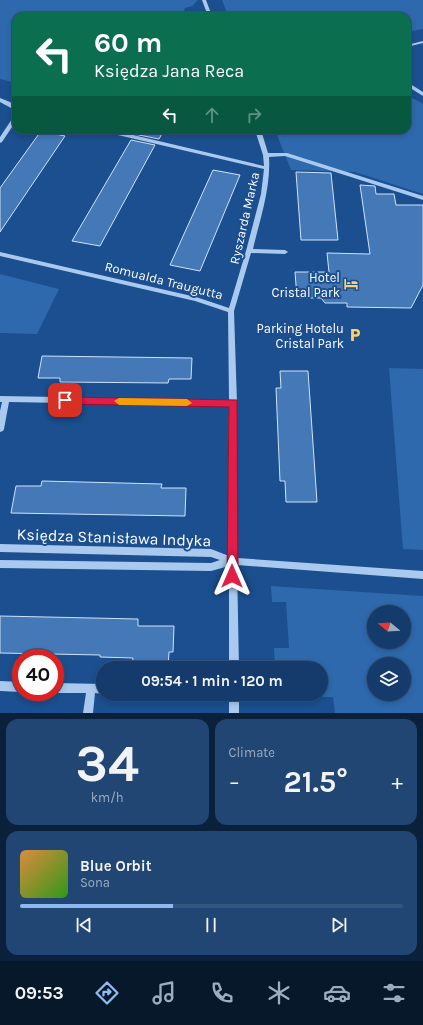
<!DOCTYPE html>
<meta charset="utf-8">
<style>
:root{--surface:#143b6b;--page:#214673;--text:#f1f3f6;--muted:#9dadc1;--line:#33557e;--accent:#90b9f0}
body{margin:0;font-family:Karla,sans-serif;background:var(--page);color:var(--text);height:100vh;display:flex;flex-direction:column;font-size:15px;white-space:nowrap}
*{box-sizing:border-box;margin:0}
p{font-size:13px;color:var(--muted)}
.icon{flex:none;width:22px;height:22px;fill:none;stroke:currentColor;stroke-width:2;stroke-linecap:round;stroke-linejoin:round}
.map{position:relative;height:713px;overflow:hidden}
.details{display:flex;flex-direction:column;gap:6px;padding:6px;background:#0b203b;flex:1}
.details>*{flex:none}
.hud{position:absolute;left:12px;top:12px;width:399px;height:122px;border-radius:12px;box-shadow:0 2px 6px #0003,0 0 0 1px var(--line);background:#0b6e4f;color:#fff;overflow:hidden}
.needle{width:26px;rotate:288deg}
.buttons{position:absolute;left:367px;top:605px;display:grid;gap:8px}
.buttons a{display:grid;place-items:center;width:44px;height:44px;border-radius:50%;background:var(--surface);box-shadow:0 2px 6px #0003,0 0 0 1px var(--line);font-size:20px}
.speed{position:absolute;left:12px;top:649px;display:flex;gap:8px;font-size:20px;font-weight:700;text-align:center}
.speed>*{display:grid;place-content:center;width:52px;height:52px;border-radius:50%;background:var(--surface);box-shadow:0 2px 6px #0003,0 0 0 1px var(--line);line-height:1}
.speed .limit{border:6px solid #d22;background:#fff;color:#111}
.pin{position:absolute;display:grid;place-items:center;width:34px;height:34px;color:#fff;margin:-17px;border-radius:8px;box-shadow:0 2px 6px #0006}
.me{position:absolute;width:44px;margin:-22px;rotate:0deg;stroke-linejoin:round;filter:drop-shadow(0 0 3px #0008)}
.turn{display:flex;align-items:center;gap:14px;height:84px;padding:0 16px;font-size:18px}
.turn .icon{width:52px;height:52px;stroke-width:2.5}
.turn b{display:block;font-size:28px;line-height:34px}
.lanes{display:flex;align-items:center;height:38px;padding:0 16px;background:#0003;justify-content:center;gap:20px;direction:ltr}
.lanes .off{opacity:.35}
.big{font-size:30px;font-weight:700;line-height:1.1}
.details .card{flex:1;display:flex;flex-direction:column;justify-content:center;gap:6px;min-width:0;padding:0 14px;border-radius:12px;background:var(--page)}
.details .dial{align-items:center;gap:0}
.dial b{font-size:52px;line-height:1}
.song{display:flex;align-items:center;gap:12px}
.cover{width:48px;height:48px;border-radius:6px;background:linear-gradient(135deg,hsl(30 70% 55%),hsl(110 70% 35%))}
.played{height:4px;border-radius:2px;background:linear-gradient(90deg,var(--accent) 40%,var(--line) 40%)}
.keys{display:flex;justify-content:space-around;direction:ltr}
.heat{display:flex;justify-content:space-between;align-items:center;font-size:22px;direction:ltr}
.details .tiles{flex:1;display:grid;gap:6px;grid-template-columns:1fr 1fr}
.card:last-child{grid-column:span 2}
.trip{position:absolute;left:96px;top:661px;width:232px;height:40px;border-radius:20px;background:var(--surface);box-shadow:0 2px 6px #0003,0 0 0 1px var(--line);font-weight:700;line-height:40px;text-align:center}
.dock{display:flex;height:64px;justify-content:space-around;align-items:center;background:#08182b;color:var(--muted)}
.dock .icon{width:28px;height:28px}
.dock .selected{color:var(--accent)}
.dock b{font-size:18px;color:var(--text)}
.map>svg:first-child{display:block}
.green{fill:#2e69ad;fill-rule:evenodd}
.building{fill:#4478b7;stroke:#cfe3fa}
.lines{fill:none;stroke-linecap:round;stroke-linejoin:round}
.minor{fill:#a9c9ee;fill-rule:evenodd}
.route{fill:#e11d48;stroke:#92132f}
.slow{fill:#f59e0b}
.labels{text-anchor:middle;stroke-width:4;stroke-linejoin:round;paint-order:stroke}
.street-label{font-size:13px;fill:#fff;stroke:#1b4f8f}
.poi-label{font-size:13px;fill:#fff;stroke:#1b4f8f;text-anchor:end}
.near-street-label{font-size:16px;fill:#fff;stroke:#1b4f8f}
</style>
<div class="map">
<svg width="423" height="713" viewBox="0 0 423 713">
<rect width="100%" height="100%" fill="#1b4f8f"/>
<g class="green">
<polygon points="0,0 198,0 192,6 185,8 182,16 16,16 16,83 0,79"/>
<polygon points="222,0 423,0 423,29 407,32 407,16 228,16"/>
<polygon points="407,95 423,104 423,194 355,172 291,170 275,130 407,130"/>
<polygon points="0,274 59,289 37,334 0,333"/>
<polygon points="389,368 423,369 423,550 403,549"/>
<path d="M271,586L423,596V713H335L333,697H315L312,694H321V668H275L274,648H289L286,602H272ZM374,612H404V642H374ZM374,664H404V694H374Z"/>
</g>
<g class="building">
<polygon points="136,130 164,130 159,139 134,134"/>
<polygon points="41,131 65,136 0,232 0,188"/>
<polygon points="131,140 155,145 100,246 72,241"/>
<polygon points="213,170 240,175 200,271 170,265"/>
<polygon points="296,172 331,173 338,240 301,240"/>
<polygon points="360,185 375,186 376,194 394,194 396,205 423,205 423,285 411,308 347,307 347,303 325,303 321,298 297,298 295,272 329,272 327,253 370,254"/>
<polygon points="42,356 192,358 191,379 169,379 168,383 60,382 60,378 38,378"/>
<polygon points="280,371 308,371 317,502 286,502 285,481 280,481 276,388 281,388"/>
<polygon points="42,481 162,484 161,488 186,488 185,516 11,513 16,486 41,486"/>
<polygon points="0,616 138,619 138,626 174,626 173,652 169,652 168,668 132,668 133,658 100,657 100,655 0,653"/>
</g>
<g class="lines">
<g class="minor">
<polygon points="202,0 206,0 212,16 208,16"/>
<polygon points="423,41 423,43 407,47 407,45"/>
<polygon points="407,82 423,92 423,96 407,86"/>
<polygon points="0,98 10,102 16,108 16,121 2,142 0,143 0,137 14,116 16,115 14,115 11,108 0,102"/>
<path d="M102,130H112L264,166L263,155L255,130H261L268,153H287L423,196V200L285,156L269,157C271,188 260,219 253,249L285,250L288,252L285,254L251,253L234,311L237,403L236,481L237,558L423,571V579L237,565L239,668H229V566L211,571L0,568V560L211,563L220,560L211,557L0,552V544L211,549L229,556L228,481L229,406L9,402L4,429L3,431L0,432V411L2,402H0V396L229,400L228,312L195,301L0,256V252L196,297L229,308L246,251L261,194L264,169L105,132Z"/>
<polygon points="0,681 21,682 21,692 0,691"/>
<polygon points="55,683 103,684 103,694 95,693 93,713 83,713 86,693 55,693 53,692 55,692"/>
<polygon points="217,694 239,694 239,713 229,713 229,699 219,697"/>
</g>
</g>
<polygon class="route" points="65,397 237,400 238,576 236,580 232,581 228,580 227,576 229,407 65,404 60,400"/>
<polygon class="slow" points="119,398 187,399 192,403 187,406 119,405 114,401"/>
<defs>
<symbol id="hotel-bare" viewBox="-9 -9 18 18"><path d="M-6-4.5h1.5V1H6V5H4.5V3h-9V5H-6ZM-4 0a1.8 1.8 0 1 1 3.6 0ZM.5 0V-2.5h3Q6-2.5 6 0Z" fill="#ffd166" stroke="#1b4f8f" stroke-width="2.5" paint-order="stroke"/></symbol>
<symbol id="parking-bare" viewBox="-9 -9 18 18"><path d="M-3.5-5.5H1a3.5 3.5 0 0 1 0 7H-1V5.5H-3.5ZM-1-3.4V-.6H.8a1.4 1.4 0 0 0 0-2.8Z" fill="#ffd166" stroke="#1b4f8f" stroke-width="2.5" paint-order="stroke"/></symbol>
</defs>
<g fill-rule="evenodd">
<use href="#hotel-bare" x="341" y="274" width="20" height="20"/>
<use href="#parking-bare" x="345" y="325" width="20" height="20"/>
</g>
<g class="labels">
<g class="street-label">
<text transform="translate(244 218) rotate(-77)" y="5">Ryszarda Marka</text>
<text transform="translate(164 280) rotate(14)" y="5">Romualda Traugutta</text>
</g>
<g class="poi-label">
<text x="340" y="282">Hotel<tspan x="340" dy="15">Cristal Park</tspan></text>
<text x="344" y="333">Parking Hotelu<tspan x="344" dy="15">Cristal Park</tspan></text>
</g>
<g class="near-street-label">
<text transform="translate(114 537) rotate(2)" y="6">Księdza Stanisława Indyka</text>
</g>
</g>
</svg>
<div class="buttons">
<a><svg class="needle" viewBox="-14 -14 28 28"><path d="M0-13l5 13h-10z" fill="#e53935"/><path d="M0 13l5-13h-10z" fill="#9dadc1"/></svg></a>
<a><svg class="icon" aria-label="layers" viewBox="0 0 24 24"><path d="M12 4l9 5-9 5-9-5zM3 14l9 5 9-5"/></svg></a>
</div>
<div class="speed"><div class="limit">40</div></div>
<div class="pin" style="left:65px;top:400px;background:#d93025"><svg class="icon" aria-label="arrive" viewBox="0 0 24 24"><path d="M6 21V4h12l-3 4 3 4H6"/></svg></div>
<svg class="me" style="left:232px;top:576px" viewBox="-20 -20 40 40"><path d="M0-17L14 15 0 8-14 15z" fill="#e11d48" stroke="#fff" stroke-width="4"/></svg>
<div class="trip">09:54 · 1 min · 120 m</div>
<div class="hud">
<div class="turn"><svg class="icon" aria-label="left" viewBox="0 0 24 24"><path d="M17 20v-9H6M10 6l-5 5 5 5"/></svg><div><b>60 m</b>Księdza Jana Reca</div></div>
<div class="lanes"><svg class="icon" aria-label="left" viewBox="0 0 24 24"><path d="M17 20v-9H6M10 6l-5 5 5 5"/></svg><svg class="icon off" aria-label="ahead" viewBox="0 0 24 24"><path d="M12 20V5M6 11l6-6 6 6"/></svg><svg class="icon off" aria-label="right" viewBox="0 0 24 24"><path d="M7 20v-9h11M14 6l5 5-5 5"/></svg></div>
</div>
</div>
<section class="details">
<div class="tiles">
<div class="card dial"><b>34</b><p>km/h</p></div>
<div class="card"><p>Climate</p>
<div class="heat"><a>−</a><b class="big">21.5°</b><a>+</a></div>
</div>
<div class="card">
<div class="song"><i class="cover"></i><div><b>Blue Orbit</b><p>Sona</p></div></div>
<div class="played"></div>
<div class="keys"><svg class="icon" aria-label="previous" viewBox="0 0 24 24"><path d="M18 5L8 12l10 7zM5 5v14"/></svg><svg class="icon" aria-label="pause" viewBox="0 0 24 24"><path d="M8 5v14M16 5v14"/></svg><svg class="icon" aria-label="next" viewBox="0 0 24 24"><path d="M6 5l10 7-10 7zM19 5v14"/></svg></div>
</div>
</div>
</section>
<nav class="dock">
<b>09:53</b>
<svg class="icon selected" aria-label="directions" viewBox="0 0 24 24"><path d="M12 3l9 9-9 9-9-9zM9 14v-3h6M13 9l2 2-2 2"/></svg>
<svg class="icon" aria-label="music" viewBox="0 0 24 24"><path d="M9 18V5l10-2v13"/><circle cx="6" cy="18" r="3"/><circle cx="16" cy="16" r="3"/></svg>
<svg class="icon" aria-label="phone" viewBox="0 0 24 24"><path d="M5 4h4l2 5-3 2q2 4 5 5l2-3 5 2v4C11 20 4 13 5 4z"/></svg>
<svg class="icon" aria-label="climate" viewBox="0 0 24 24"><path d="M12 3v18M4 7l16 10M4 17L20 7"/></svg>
<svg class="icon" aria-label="car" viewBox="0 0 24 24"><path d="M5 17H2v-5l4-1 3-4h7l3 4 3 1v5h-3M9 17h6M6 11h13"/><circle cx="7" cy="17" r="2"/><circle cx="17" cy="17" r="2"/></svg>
<svg class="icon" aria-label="filters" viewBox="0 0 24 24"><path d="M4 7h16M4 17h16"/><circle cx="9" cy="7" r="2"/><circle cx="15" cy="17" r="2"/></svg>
</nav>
